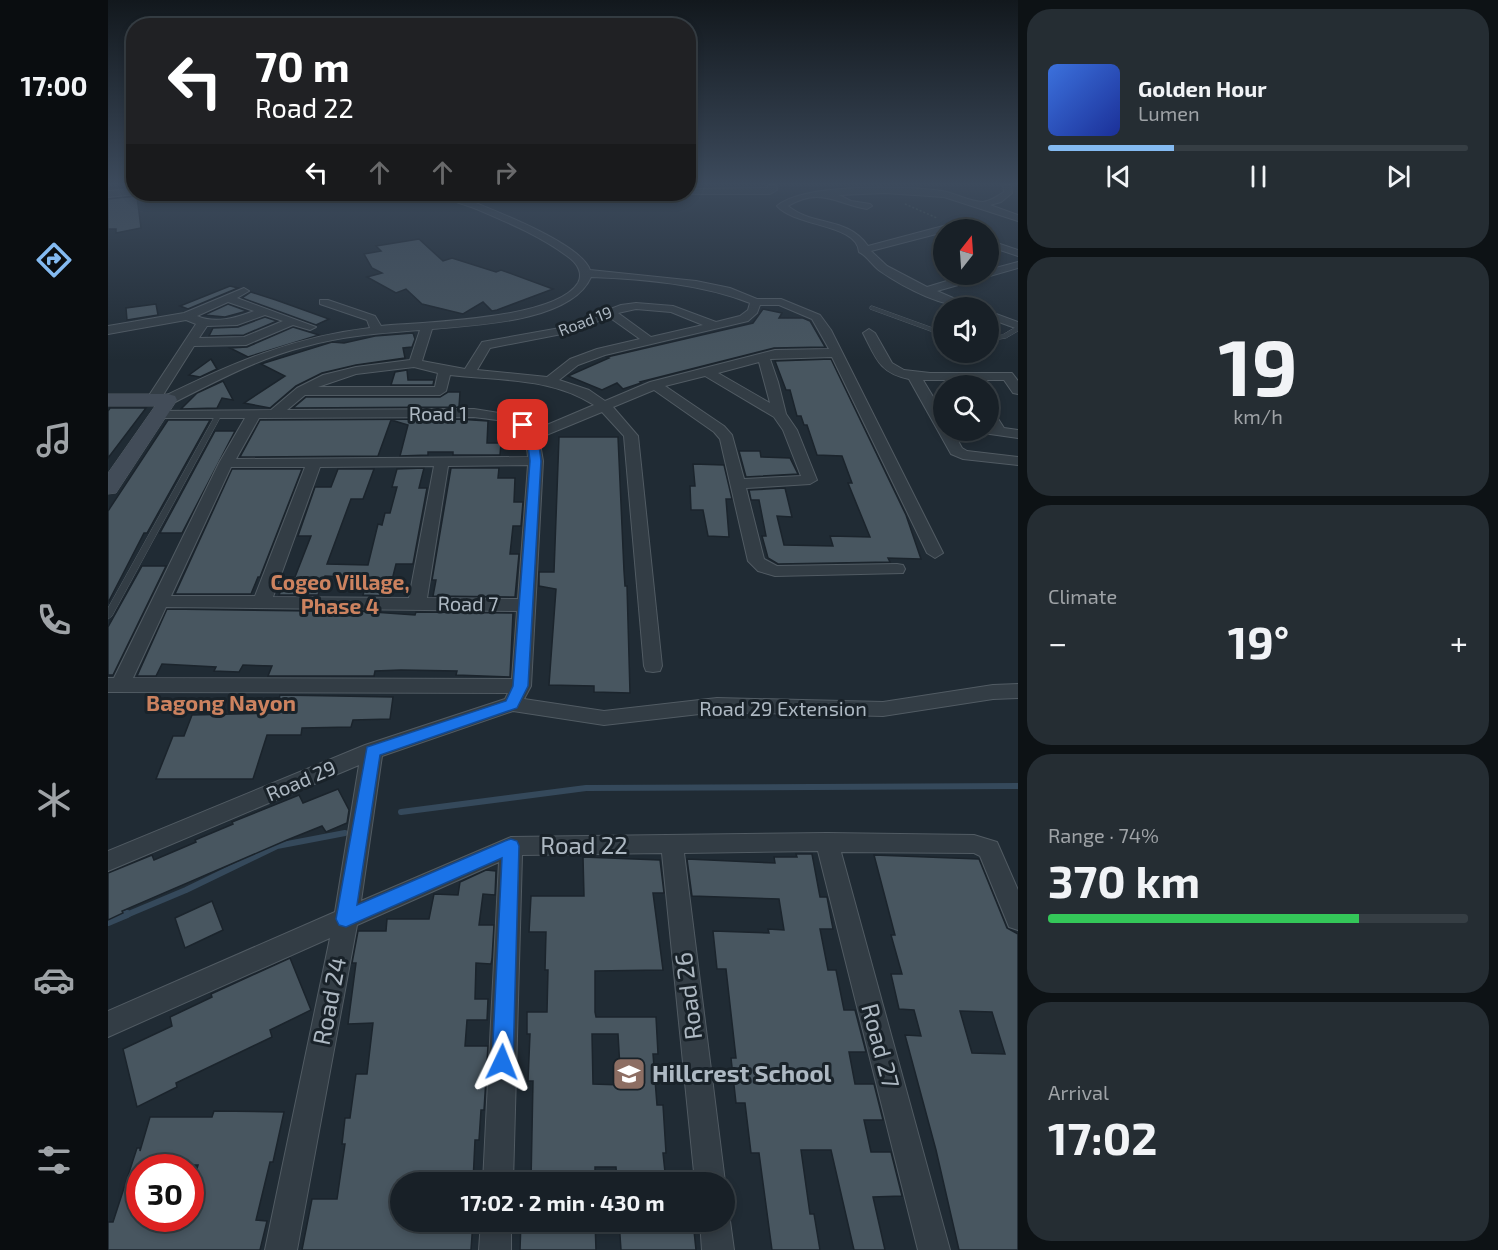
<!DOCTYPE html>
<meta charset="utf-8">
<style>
:root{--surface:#182027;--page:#252d33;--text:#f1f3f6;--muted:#9fa3a7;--line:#363e44;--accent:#84baf1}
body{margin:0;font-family:"Exo 2",sans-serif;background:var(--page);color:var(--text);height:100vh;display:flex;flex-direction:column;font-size:22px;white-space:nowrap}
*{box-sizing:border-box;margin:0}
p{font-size:20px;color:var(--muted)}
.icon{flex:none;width:33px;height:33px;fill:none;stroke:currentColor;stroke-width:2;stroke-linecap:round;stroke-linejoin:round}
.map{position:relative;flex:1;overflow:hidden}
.details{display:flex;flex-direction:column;gap:9px;padding:9px;background:#0d1215;width:480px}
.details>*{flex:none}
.guide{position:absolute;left:18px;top:18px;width:570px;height:183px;border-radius:24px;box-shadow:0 3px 9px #0003,0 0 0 2px var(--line);background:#202124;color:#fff;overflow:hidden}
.needle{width:39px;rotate:17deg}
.tools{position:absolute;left:825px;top:219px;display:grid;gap:12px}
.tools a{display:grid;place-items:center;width:66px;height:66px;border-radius:50%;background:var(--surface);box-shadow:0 3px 9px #0003,0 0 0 2px var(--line);font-size:30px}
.speed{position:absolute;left:18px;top:1154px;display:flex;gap:12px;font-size:30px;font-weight:700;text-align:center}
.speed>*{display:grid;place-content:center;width:78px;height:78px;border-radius:50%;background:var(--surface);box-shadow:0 3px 9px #0003,0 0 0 2px var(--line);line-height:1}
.speed .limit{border:9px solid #d22;background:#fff;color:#111}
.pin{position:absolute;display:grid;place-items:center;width:51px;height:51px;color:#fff;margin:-26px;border-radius:12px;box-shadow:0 3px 9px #0006}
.me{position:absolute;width:66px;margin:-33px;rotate:2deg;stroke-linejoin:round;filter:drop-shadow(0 0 4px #0008)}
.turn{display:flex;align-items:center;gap:21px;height:126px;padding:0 30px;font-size:27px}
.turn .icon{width:78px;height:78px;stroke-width:2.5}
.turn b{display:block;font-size:42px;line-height:51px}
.lanes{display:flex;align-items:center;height:57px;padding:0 30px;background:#0003;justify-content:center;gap:30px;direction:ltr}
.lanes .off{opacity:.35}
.big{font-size:45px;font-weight:700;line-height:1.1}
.details .widget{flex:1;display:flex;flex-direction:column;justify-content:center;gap:9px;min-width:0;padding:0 21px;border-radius:24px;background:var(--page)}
.details .dial{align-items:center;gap:0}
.dial b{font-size:78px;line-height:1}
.song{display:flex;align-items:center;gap:18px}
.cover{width:72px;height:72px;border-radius:9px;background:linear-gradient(135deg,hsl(220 70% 55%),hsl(230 70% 35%))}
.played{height:6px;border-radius:3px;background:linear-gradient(90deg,var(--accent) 30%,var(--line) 30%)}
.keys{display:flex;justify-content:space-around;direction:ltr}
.heat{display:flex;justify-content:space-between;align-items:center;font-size:33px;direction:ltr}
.charge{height:9px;border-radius:4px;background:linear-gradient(90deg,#34c759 74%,var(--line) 0)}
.trip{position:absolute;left:282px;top:1172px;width:345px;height:60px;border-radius:30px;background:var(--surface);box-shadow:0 3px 9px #0003,0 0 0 2px var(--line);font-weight:700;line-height:60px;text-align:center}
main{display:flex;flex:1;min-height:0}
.tab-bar{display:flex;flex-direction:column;width:108px;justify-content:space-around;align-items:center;background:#0a0d10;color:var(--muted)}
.tab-bar .icon{width:42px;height:42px}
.tab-bar .active{color:var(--accent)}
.tab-bar b{font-size:27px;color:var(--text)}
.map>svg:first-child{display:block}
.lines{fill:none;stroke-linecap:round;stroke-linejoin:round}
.stream-far1{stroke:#35495b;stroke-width:6}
.stream{stroke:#35495b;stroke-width:8}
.building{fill:#485660;stroke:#1b242c;stroke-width:1.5;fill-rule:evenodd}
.lane-casing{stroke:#515b63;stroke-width:1}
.street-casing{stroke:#515b63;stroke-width:2}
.secondary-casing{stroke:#515b63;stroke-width:1}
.path{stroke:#415454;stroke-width:1.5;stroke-dasharray:2 2;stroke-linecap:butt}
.lane{fill:#333d45;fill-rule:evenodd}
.street{fill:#333d45;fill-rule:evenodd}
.secondary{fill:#424c58;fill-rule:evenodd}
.route{fill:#1a73e8;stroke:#114b97;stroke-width:1.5}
.labels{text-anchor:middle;stroke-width:6;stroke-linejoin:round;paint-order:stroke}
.far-street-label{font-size:16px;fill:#adb8c2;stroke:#192229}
.street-label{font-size:20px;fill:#adb8c2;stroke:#192229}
.neighbourhood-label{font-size:21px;font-weight:bold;fill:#cc825f;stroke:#192229}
.quarter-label{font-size:22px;font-weight:bold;fill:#cc825f;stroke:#192229}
.near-street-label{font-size:24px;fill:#adb8c2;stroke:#192229}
.near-poi-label{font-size:24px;font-weight:bold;fill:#adb8c2;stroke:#192229;text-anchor:start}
</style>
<main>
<nav class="tab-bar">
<b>17:00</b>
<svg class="icon active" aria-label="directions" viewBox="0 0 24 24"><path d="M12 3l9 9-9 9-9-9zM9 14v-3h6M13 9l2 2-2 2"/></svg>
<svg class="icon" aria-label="music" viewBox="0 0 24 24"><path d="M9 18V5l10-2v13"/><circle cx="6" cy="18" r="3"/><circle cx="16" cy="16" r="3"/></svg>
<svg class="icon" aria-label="phone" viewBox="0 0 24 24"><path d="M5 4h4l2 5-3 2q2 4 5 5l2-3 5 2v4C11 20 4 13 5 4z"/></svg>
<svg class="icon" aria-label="climate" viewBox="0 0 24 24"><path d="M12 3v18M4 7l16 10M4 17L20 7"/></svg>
<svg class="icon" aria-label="car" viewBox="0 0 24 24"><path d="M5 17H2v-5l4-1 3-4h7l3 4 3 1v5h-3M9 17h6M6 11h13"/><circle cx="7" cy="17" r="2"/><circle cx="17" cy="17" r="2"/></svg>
<svg class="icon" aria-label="filters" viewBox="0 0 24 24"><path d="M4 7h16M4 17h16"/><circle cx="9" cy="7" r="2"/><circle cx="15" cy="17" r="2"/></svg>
</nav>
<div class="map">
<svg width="910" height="1250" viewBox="0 0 910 1250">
<rect width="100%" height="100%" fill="#202b34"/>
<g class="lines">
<g class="stream-far1">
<polyline points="293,812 478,788 910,786"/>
<polyline points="16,916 78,890 169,846 237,833"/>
</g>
<polyline class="stream" points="0,922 19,914"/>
</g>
<g class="building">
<polygon points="29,196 33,228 8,233 8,229 0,229 0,199"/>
<polygon points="311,239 335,261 344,258 388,272 393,270 445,289 389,310 384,311 375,302 355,314 314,304 298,289 288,293 259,277 274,273 264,268 256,254 273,251 268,246"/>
<polygon points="122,286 130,288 80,309 72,306"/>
<polygon points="143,292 168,300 221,319 208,325 134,298"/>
<polygon points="48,304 50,315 19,320 18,308"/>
<polygon points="120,304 139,311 117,317 96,315"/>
<polygon points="655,309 674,313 671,318 695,318 702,321 717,347 666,348 532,382 533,383 515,389 509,383 494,390 460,376 501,358 499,357 645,323"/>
<polygon points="157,317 169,321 136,335 101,336 105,328 130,327"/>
<polygon points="185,327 211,335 140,357 122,348 139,347"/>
<polygon points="305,333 307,339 304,347 295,348 297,358 248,365 214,373 188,386 162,408 136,403 177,376 153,364 224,342 236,343 267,336"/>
<polygon points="103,359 109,369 92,377 81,375"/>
<polygon points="723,359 798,515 813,559 780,558 782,562 670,564 660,558 654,536 658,536 651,500 643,500 641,490 677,488 684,517 669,516 676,545 725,546 722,536 762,537 740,483 744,483 734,456 709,455 699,425 696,425 693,416 689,416 682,390 678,390 667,361"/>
<polygon points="299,370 300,380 326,380 325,385 283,385 287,372"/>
<polygon points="115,381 125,400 114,398 109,408 73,409 89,393"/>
<polygon points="340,392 352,392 351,407 185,408 198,397 332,397"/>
<polygon points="2,408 38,408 0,458 0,411"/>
<polygon points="349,419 380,421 379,443 393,443 392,455 345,455 345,452 320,452 320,455 292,456 300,425 283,420 270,456 132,457 152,420"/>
<polygon points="60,420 102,420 39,533 36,533 0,603 0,511"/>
<polygon points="107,431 127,431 74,533 52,533"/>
<polygon points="451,437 510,437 516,571 517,586 519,586 522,693 486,692 486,686 441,685 448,589 431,586 431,572 446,572"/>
<polygon points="631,451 652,451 653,457 682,458 690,474 638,477"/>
<polygon points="585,464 616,465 624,499 618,499 621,537 600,536 595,510 583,510 582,486 587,486"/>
<polygon points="316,468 311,488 319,488 305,564 288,564 280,596 255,595 260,578 217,576 210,595 171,595 178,577 187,577 203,536 190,536 207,487 223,487 230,469 266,469 255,499 243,499 219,564 260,565 270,524 274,525 277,513 282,513 289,487 284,487 289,469"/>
<polygon points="343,468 391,468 390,478 407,478 406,502 415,502 413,526 405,526 402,554 411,554 407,597 325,596 328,580 324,580"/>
<polygon points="124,469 194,469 152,577 150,577 143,594 67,594"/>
<polygon points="34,566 58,566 5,675 0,675 0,627"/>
<polygon points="59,609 204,611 206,614 250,616 251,611 307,615 308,612 405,613 402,677 348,675 349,671 293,670 267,671 266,676 160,676 164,666 135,665 131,672 106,671 108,667 54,664 48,676 29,676"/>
<polygon points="172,695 285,697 282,719 245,720 243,727 194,728 193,735 159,735 145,779 48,779 65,736 76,736 84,715 167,713"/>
<polygon points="230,789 241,810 239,823 218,832 214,826 179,840 14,911 15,913 0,920 0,873 44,855 46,860 88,842 87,840 125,824 124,822 191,795 195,803"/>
<polygon points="688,854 704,854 712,897 719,897 725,929 712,929 720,970 728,970 736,1010 747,1010 758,1052 741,1052 747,1084 766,1084 775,1120 756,1120 763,1152 783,1152 794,1196 765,1197 777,1250 746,1250 723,1150 693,1150 702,1214 706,1214 712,1250 664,1250 651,1153 643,1153 637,1103 628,1103 623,1058 628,1058 618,969 609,969 605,931 661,933 660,929 676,930 671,899 584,896 579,859 667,863 666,857 689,857"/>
<path d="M766,855L871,859L899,928L910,934V1250H851L828,1150L797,1035L813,1036L806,1010L791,1009L783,974H794L783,935H787ZM852,1011L884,1012L897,1054L864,1053Z"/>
<path d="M475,857L552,860L556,893H545L555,970L487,971V1012L488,1017H548L550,1054H545L549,1105H555L558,1153H555L558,1182H509L508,1167H487V1182H423L425,1081H420L422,1034H419V1012H439L440,970H437L438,932H421L423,896H476ZM484,1034H510L513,1085L485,1084Z"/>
<polygon points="378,870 388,871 387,895 375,894 371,925 386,925 384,959 383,964 368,963 367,999 380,999 379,1020 359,1020 357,1046 380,1046 376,1110 373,1110 371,1140 367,1140 365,1182 292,1182 292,1221 365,1221 363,1250 194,1250 204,1199 229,1199 237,1144 234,1144 237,1118 242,1118 248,1074 259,1074 265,1023 240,1024 248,963 244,963 250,931 278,931 279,919 321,919 326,894 350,895 352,882"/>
<polygon points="104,901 115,930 77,948 67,918"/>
<polygon points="182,958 203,1010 162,1030 164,1037 68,1083 69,1087 29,1107 15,1049 64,1026 62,1017 104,997 103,994"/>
<path d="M106,1111L176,1112L165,1162H162L148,1220L159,1221L152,1250H0V1222H5L29,1148H32V1151L42,1117H104ZM32,1165H90L82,1193V1220H79L78,1223L32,1222Z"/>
<polygon points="413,1221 487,1221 488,1250 412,1250"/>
<polygon points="511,1221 585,1221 588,1250 513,1250"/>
</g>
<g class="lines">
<defs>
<g id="lane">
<polygon points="764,306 836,332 836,336 762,309 762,307"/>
<polygon points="910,326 910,331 898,338 880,341 880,337 894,335"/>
<polygon points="111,412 114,414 4,616 0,619 0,608 108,414"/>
</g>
<g id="street">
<polygon points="660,185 668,185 669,190 662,194 577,194 580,194 580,189 660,188"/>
<path d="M895,185H903L904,193L893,202L882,205L910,215V221L836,197L777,193L731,195L743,201L762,204L764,206L759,209C727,203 712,187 680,206C706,227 739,216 760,246L839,225L848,230H836V232L763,251L779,266L819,287L862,274H880V270L910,262V268L829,291L868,308C836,308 798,289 772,271C764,265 759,256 751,252C750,224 688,227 669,206C695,183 800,186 834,191C847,193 862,202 875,202C882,201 890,196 896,192Z"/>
<polygon points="26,189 26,194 29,194 0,197 0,191"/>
<path d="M206,194H231C226,198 211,198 206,194Z"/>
<polygon points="270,194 280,194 273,198 270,197"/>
<path d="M333,194H344L353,197C380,208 473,243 482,270L588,281L622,288L649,299H673L712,315L723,330L835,553L827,558L819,553L724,357L662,359L670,382L678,414L689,430L709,480L702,484L638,488L656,559L669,566L789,564L795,565L797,569L795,573L667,576L650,571L640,561L612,439L606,432L546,390L505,407L530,436L554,666L552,671L545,672L538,671L536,666L516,436L494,412L431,438L435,461L423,686L416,699L496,711L609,698L775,702L885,685L910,684V698L885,699L775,716L609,712L496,725L405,711L274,756L253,901L403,837L719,833L866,835L889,842L910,890V930L901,927L872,856L866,853L733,852L842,1250H810L710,851L576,853L617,1182L616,1183L587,1182L554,853L414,855L405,1182H375L391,862L249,925L189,1250H157L222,938L0,1037V1011L227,912L251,765L0,871V851L257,745L397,699L400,693L0,692V678H6L111,463L137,418H51L44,414L46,411L163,410L189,388L215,375L248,367L302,360L312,330C273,333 233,336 195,347C149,359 107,382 65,403H55L53,400L55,397C124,363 185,337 262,328L259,320L212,304V300H220L267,316L273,326C314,322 447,320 470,283C475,274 470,265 463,259C435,237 399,222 366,208C355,204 341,201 333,194ZM483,277C536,279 593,284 642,303L640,310L632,316L608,322L565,306L528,303L513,305L452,328L374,342L357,369L314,361L324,329C368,325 463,322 483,277ZM652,305H671L704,319L721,349L667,350L542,382L497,401L481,390L451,380L470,365L497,355L640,321L649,313ZM528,309L563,312L595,325L543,337L510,313ZM501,317L532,339L489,349L462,359L439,377L369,370L382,348L459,333ZM651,362L662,403L610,373ZM306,367L330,373L327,387H210L248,374ZM342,375C393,381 442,377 486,405L427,430L420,422L404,415L366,409L179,410L197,395H332L338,391ZM597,376L666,417L675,430L693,476L636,479L624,435L616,426L557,386ZM366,417C397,421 417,420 420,457L128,459L151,418ZM420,465L410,599L319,598L340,466ZM326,466L301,598L165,597L212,467ZM123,467H197L147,596H63ZM58,607L409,611L404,679L25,678Z"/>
<polygon points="880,240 910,250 910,256 880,246"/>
<path d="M136,288L141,291L129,298L208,327L202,330L185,325L138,345L86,346L50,403H40L38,400L88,324L78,320L0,334V326L76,313ZM120,302L146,311C128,318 107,324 89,316ZM157,315L175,321L136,337L91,338L99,326L129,325Z"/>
<polygon points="880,311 910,322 910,329 880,318"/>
<path d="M761,329L767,333L784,363L796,370L822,373H904L910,381V394L905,393L896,380H815L836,415V430H844L854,448L859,451L910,457V465L855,459L843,454L801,379C771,373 768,358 755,333Z"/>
<polygon points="880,410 885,411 896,428 910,430 910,438 875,433 873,430 880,430"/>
<polygon points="616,1210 622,1221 626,1250 594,1250 592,1221 616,1221"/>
<polygon points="373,1221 403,1221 403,1250 371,1250"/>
</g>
<polygon id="secondary" points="0,394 60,394 67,396 69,400 8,493 0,494 0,473 47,406 0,406"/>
</defs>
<use href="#lane" class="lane-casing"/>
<use href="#street" class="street-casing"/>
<use href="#secondary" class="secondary-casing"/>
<polyline class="path" points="797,204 829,218"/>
<use href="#lane" class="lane"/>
<use href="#street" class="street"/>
<use href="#secondary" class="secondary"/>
</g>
<linearGradient id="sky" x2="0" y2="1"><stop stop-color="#12181d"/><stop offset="0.51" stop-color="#3c4a5c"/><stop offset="1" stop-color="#3c4a5c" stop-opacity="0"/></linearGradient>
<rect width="910" height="360" fill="url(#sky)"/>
<path class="route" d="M415,422C431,429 431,446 433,461L420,686L409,708L272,755L249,905L397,841L403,839L409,841L411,846L405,1062L402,1069L394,1073L387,1069L384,1062L394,858L238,927L231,925L228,919L259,747L398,701L405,686L422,461L419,436L410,425Z"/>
<defs>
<symbol id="school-square" viewBox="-11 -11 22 22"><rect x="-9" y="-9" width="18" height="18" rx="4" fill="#8d6e63" stroke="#192229"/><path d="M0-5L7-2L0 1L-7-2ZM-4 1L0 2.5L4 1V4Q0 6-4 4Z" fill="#fff"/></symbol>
</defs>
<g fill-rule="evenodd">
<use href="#school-square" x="502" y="1055" width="38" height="38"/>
</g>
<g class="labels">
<g class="far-street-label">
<text transform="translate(477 321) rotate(-21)" y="6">Road 19</text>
</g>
<g class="street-label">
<text x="330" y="421">Road 1</text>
<text transform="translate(360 604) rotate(1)" y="7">Road 7</text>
<text x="675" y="716">Road 29 Extension</text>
<text transform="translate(193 781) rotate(-23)" y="7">Road 29</text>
</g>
<g class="neighbourhood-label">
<text x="232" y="590">Cogeo Village,<tspan x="232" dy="24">Phase 4</tspan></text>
</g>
<g class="quarter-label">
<text x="113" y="711">Bagong Nayon</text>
</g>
<g class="near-street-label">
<text x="476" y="854">Road 22</text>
<text transform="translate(581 996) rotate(-97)" y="8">Road 26</text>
<text transform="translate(222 1001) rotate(-79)" y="8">Road 24</text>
<text transform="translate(772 1046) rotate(75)" y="8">Road 27</text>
</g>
<g class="near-poi-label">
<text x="544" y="1082">Hillcrest School</text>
</g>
</g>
</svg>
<div class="tools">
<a><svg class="needle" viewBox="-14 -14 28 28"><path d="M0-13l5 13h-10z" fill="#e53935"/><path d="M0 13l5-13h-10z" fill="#9fa3a7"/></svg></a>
<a><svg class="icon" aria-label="sound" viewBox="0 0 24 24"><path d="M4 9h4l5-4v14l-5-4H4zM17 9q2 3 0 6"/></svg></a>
<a><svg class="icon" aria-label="search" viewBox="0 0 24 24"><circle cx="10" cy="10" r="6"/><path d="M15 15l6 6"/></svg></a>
</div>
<div class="speed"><div class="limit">30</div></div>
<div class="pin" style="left:415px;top:425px;background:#d93025"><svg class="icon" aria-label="arrive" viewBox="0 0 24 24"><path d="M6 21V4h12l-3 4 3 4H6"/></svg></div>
<svg class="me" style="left:394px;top:1062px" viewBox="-20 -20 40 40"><path d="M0-17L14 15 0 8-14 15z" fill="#1a73e8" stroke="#fff" stroke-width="4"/></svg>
<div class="trip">17:02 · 2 min · 430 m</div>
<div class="guide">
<div class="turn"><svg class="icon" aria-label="left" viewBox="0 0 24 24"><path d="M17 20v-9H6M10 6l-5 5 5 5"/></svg><div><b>70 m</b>Road 22</div></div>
<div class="lanes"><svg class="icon" aria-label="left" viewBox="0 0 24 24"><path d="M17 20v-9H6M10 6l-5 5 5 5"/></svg><svg class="icon off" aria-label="ahead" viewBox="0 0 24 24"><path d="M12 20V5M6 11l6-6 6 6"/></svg><svg class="icon off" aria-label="ahead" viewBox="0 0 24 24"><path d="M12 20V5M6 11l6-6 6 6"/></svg><svg class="icon off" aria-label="right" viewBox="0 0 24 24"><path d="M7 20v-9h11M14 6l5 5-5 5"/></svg></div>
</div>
</div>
<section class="details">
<div class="widget">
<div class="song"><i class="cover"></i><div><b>Golden Hour</b><p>Lumen</p></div></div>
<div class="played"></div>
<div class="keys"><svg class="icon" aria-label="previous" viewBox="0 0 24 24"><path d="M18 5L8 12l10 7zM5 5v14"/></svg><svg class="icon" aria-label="pause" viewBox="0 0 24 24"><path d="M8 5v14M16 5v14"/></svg><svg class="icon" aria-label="next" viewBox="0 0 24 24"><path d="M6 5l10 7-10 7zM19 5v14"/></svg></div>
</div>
<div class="widget dial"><b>19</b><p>km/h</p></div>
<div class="widget"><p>Climate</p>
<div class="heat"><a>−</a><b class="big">19°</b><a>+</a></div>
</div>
<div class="widget"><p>Range · 74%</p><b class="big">370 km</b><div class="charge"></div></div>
<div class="widget"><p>Arrival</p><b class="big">17:02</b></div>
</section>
</main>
